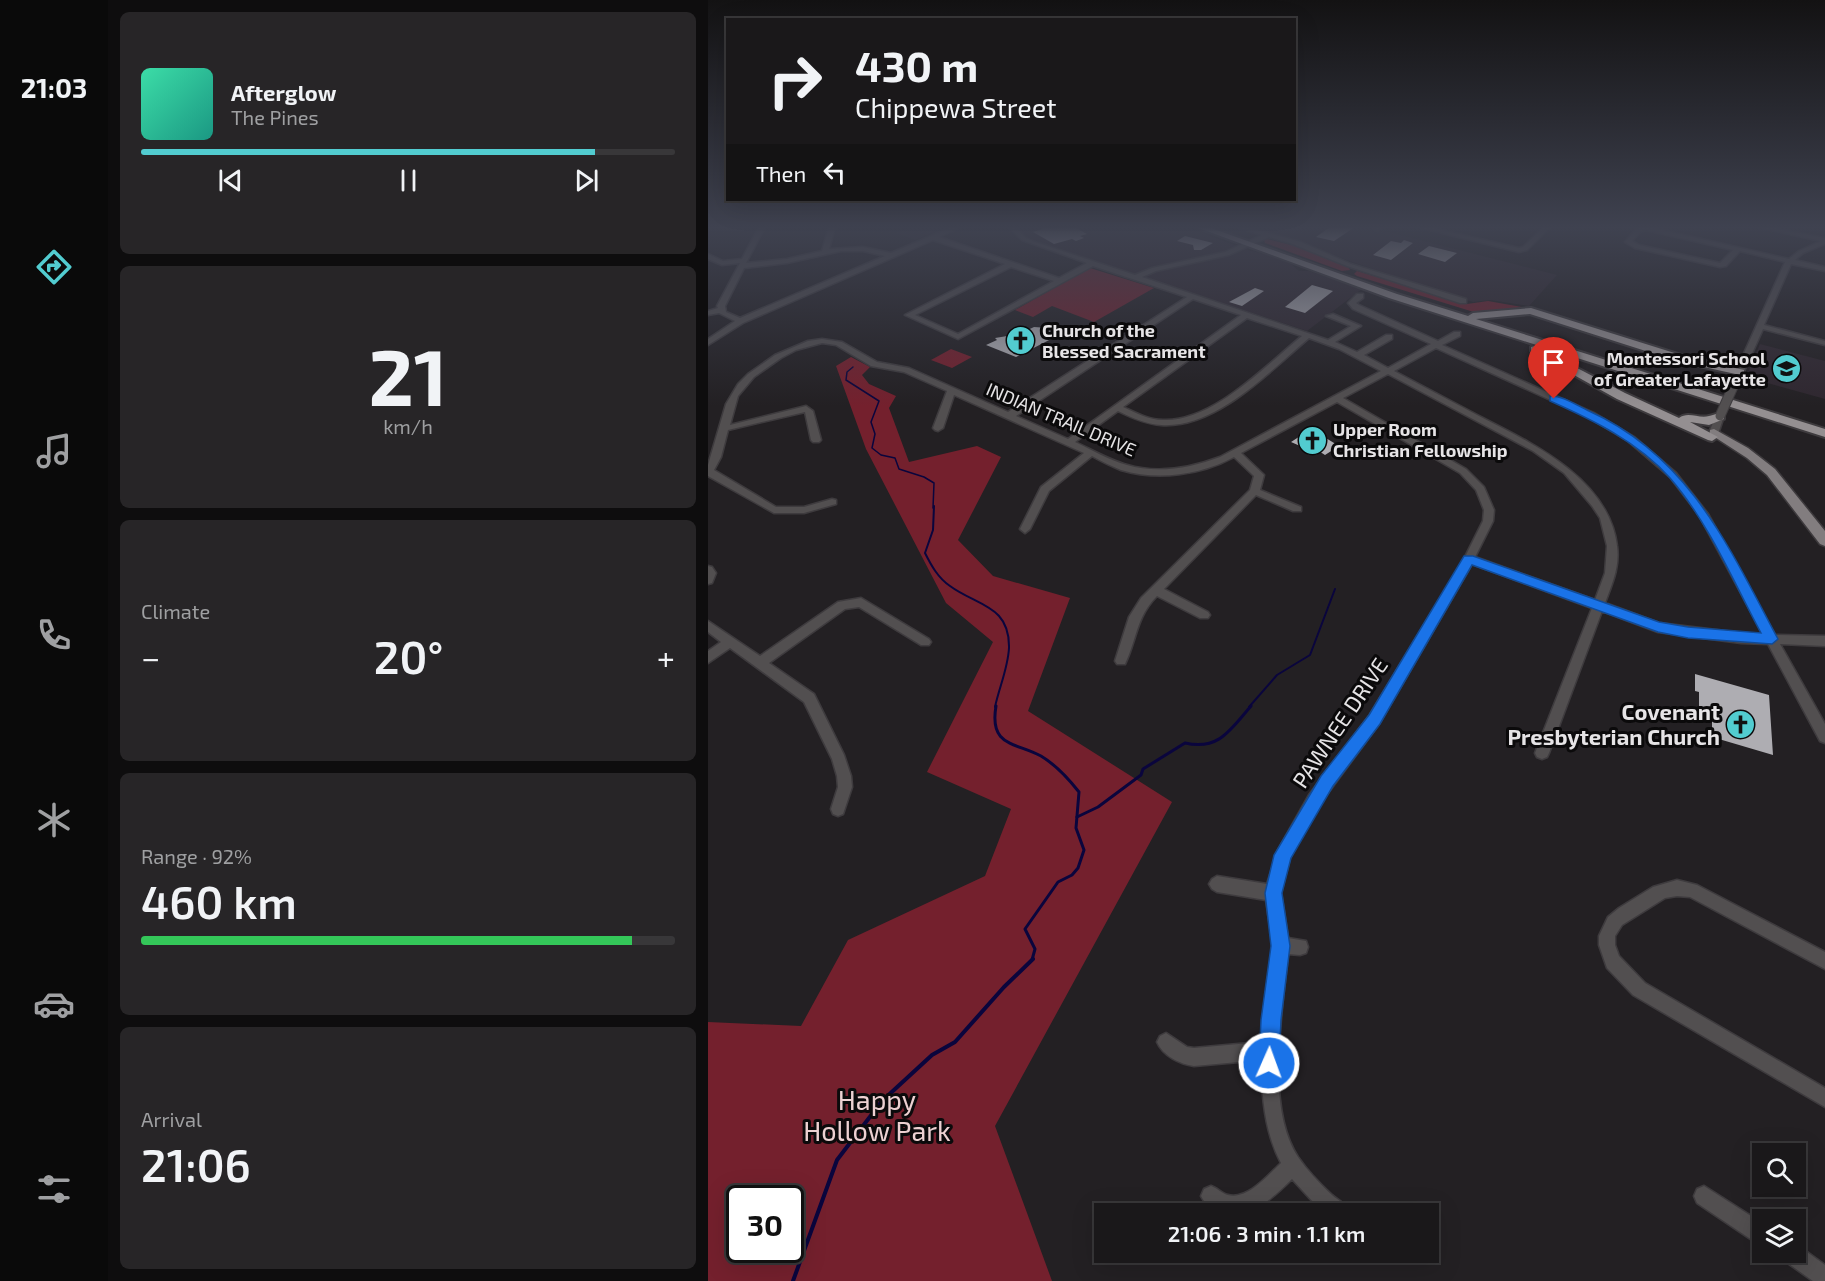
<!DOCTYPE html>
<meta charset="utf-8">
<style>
:root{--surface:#1a181a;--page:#272527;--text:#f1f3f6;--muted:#9fa0a2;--line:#383739;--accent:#52ccd0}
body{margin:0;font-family:"Exo 2",sans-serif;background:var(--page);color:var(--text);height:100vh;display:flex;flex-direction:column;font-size:22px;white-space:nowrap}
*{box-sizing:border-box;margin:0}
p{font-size:20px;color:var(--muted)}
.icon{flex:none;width:33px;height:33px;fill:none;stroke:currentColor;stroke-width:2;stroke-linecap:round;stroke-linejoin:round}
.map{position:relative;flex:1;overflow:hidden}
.drawer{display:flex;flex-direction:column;gap:12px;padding:12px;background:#0e0d0e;width:600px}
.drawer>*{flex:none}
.top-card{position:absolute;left:18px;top:18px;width:570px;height:183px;border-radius:0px;box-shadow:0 6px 24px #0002,0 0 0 2px var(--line);background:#1a181a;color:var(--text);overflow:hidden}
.controls{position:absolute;left:1044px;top:1143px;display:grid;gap:12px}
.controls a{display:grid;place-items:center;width:54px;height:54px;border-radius:0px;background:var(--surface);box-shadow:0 6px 24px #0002,0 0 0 2px var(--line);font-size:30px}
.speed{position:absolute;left:18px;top:1185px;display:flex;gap:12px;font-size:30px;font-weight:700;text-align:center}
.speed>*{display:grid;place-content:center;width:78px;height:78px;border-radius:50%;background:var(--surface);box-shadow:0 6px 24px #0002,0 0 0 2px var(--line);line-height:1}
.speed .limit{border:3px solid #111;border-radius:9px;background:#fff;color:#111}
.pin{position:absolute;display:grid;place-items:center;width:51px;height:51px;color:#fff;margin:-62px -26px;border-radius:50% 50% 50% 0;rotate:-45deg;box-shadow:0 0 6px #0007}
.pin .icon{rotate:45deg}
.me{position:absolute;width:66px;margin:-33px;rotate:2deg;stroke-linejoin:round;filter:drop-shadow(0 0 4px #0008)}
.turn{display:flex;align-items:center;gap:21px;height:126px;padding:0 30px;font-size:27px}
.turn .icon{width:78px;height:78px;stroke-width:2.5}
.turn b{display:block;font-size:42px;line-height:51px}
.then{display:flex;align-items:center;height:57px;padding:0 30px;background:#0003;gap:12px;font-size:22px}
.big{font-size:45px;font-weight:600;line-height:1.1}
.drawer .card{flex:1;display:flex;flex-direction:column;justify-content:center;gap:9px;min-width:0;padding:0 21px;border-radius:9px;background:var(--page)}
.drawer .dial{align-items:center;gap:0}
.dial b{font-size:78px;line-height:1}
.song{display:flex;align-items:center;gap:18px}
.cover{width:72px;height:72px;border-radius:9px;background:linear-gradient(135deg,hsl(160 70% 55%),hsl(170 70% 35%))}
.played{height:6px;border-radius:3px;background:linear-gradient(90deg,var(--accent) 85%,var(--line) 85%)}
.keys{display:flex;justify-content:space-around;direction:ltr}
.heat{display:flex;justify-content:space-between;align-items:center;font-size:33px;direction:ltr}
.charge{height:9px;border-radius:4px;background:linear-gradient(90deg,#34c759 92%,var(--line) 0)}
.trip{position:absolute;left:386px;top:1203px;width:345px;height:60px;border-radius:0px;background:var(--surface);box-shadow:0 6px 24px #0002,0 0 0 2px var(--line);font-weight:600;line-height:60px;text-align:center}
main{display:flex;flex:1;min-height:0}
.tabs{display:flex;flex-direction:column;width:108px;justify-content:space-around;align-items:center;background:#0a0a0a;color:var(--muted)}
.tabs .icon{width:42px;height:42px}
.tabs .active{color:var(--accent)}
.tabs b{font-size:27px;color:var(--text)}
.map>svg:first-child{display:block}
.built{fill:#2f272f}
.green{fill:#74202d;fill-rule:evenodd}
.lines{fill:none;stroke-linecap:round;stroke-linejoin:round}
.stream-far3{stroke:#0a053d;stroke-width:1.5}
.stream-far2{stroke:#0a053d;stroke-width:2}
.stream-far1{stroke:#0a053d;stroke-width:3}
.stream{stroke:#0a053d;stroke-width:4}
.building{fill:#aeadb2}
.minor-casing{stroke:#3e3b3e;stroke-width:3}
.major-casing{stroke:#3e3b3e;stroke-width:3}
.highway-casing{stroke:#3e3b3e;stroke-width:4}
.minor{fill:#524f50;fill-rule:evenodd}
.major{fill:#827d7f;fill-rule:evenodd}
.highway{fill:#948f91;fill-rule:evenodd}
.minor-bridge-casing{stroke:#3e3b3e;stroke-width:11;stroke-linecap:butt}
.minor-bridge{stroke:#524f50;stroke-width:9}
.route{fill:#1a73e8;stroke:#114b97;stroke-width:1.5}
.labels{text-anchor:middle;stroke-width:6;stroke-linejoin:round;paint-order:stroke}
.far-poi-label{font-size:18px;font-weight:bold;fill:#e6e4e6;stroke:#0b0a0b;text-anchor:start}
.far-street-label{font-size:18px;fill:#e6e4e6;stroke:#0b0a0b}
.poi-label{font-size:22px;font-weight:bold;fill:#e6e4e6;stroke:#0b0a0b;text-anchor:end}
.street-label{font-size:22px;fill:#e6e4e6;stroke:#0b0a0b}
.near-park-label{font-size:27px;fill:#edd1d2;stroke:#0b0a0b}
</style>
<main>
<nav class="tabs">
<b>21:03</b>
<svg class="icon active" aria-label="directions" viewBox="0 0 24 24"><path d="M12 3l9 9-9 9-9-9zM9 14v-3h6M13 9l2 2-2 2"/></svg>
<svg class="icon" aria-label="music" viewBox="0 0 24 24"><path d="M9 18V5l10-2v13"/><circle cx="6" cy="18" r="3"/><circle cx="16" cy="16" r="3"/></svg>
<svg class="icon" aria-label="phone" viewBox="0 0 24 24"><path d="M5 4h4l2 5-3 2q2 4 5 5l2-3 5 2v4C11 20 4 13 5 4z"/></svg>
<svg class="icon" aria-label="climate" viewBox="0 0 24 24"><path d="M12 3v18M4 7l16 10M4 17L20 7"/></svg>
<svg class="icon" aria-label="car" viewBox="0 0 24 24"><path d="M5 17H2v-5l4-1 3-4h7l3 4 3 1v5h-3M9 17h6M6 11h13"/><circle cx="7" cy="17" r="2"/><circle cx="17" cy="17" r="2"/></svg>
<svg class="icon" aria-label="filters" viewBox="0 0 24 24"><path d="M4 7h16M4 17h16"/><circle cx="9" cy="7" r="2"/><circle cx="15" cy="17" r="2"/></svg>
</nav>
<section class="drawer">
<div class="card">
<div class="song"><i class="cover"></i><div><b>Afterglow</b><p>The Pines</p></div></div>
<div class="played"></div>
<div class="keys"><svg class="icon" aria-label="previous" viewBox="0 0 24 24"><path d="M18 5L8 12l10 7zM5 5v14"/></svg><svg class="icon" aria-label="pause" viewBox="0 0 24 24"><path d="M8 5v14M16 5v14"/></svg><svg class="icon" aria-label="next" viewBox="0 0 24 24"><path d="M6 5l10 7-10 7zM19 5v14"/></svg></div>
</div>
<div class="card dial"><b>21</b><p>km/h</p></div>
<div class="card"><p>Climate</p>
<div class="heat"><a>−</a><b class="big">20°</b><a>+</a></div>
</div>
<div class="card"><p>Range · 92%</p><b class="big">460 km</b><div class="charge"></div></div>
<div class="card"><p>Arrival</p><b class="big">21:06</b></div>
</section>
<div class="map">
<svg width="1117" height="1281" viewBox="0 0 1117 1281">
<rect width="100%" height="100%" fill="#232023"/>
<g class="built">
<polygon points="204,227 237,227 207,240 188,233"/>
<polygon points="307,227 478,227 540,250 564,256 583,264 591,271 601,271 654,289 599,331 328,242 320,238"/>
<polygon points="542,227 661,227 849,275 821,306 782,300 765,302 641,261 592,241"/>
<polygon points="1052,344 1117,361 1117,399 1038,377"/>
</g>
<g class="green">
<polygon points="559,239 591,247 640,266 642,270 634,271 557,243 556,240"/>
<polygon points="382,268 446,288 386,322 344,306 325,317 307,310"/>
<path d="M649,271L759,304L780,301L819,308C801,307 786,312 769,313L649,276L646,274Z"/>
<polygon points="243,349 264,357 244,368 223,360"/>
<path d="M143,357L162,367L154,375L161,384L188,396L181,408L201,462L269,446L293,457L250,540L285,576L362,598L320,711L464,802L287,1126L344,1281H0V1022L93,1026L140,940L277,876L303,809L219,772L285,642L238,603L158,449L128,366ZM32,1198H82V1250H32Z"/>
</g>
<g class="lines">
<polyline class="stream-far3" points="145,367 139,372 138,380 171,401 163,422 167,434 164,448 173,455 187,458 191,469 216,477 226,483 225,508"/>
<g class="stream-far2">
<path d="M226,506L225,530L217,553C223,565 230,578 242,586C269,606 302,605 301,648C300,668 291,688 287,707"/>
<polyline points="541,707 569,675 602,655 627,589"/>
</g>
<g class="stream-far1">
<path d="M288,706C281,747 307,742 333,756C348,765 360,778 371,792L368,828L376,850L370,868L364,875L350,882L317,929L327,949L324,960"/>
<path d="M369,817L390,807L433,775L435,769L477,743C511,751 523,729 543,706"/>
</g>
<polyline class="stream" points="85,1281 129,1160 174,1101 224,1055 247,1042 296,987 325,959"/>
</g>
<g class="building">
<polygon points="341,227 366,227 379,234 372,236 376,238 368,241 364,239 346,244 325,232"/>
<polygon points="622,227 647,227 626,241 608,237"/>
<polygon points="477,236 505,243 493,250 486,250 485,245 469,241"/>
<polygon points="696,240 705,243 683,260 665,255 683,241 693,243"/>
<polygon points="721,246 749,253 737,262 710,254"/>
<polygon points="604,285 625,291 597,313 577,307"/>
<polygon points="547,288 556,291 534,306 521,302"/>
<polygon points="326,327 341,328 349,336 308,357 278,345 289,340 287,338 311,334"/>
<polygon points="603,429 631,446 617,455 603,446 599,449 583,442"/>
<polygon points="987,674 1061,695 1065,755 1004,737 1004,712 991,706 991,692 987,691"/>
</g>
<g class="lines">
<defs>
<g id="minor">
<path d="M51,227H57L38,263L79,259L114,251L121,227H127L121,249L155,247L183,253L244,227H252L231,237L351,278L379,263L314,240L301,227H307L318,238L327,242L427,275L444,268L517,252L554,235L529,227H538L593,242L643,264L758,299V303H752L639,266L582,243L561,237L521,255L448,271L434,277L620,340L643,326L618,316L625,314L653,326L627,342L649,352L678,335H684V339L656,355L680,368L723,344L645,309L640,303L649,294H655V298L648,303L651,305L730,341L746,332H752V336L734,345L886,413L926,437L968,473L1000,514L1067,635L1117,636V646L1072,644L1117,724V743L1112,741L1060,644L1033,643L950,632L894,611L841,753L839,757L834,759L829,757L827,753L884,608L764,564L671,724L611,805L582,858L573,893L580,938L598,941L600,947L598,953L592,955L580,954C574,1011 557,1107 590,1157C599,1170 612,1184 624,1195C631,1201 639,1204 643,1214H616L584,1179C566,1197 538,1224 510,1211C502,1208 497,1204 493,1196L496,1189L503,1186C509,1188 515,1194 520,1195C540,1200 560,1175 573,1163C556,1131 554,1095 553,1060L486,1066C472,1064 455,1056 449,1042L452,1036L458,1033L479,1047L486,1048L553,1042L565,946L558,900L509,892L504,889L501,884L504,879L509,876L559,884L570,850L601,795L661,716L756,559L775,521L776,510L768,490L752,473L629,402L533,453L556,475L552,490L593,507V511H585L548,495L456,589L500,612L502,615L500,618H492L449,596C428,617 429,639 417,664H409L407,661L421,617L433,598L542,490L546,476L526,457C493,475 450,481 413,470C403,466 393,461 384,456L341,491L322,529L317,533L312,529L333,487L376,453L246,395L235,428L230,431L227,430L225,428L239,391L196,372L163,366L128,345L114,343L88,350L73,358L46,377L30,396L22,425L98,406L105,411L113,440L111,442H105L103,440L97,412L20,430L13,457L6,470L68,507H96L124,499L128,500V504L96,513H66L0,476V465L18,404L30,384L40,374L67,355L100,341L114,339L134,342L169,362L201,368L300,412L479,297L385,266L250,339L197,315L297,264L225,240L35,323L0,345V339L27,321L11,313L0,315V311L10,308L9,306L32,263L14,265L0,259V254L15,261L34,259ZM133,251H155L177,256L32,318L18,312L17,306L36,268L79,263ZM303,267L346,281L250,334L207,315ZM485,299L533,315L360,439L308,416ZM539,318L594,336C557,366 505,422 455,420C441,420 428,413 415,407ZM601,338L631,349L673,371L512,457C483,468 449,474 419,465C401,460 384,450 367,442L410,411C424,418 438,424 453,425C508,429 562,371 601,338ZM728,348L880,417L920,441L962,477L991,515L1055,634L1033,633L951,623L897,603C904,584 912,567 909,546C901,479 824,443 771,416C743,401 714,386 686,371ZM680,374L825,451L856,473L884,506L892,518L899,546L897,573L887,600L767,557L785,521L786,510L776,487L758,469L635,398Z"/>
<polygon points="668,227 675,227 669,231 666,229"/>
<polygon points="710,227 720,227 811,248 815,247 836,227 842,227 819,250 811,252"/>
<path d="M941,227L1081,259L1091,251L1113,241L1050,227H1061L1117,238V244L1095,253L1087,260L1117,267V271L1083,264L1056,325L1117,341V345L1055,329L1032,380L1025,382L1024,380L1077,262L1032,251L1018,266L1012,267L927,248L917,242L929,228ZM938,230L1025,250L1012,263L931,245L924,241L933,231Z"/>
<polygon points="1012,413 1016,416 1009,437 1004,440 1001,439 999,437 1008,416"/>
<polygon points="0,566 4,567 8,573 4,583 0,584"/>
<polygon points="153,598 221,639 223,642 221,645 213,645 151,607 137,609 61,663 106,694 136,755 143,776 144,787 135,814 130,816 125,814 123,809 130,787 129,776 124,759 96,702 22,648 0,663 0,651 13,642 0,632 0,621 52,656 130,602"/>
<polygon points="969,880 989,885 1117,952 1117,969 982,897 969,896 957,898 914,925 907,936 907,945 911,956 937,983 1117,1088 1117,1107 925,995 899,968 891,945 891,936 900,917 911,908 945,887"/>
<polygon points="996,1186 1054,1223 1054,1245 1047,1242 989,1203 986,1196 989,1189"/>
<polygon points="1088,1244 1117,1265 1117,1281 1105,1281 1074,1259 1071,1252 1088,1252"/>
</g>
<polygon id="major" points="1006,429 1040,448 1067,469 1117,531 1117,546 1112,544 1059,475 1039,458 1002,434 1002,430"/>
<g id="highway">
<polygon points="488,227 500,227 689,294 760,316 765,313 823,308 976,356 1036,370 1036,374 1032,375 969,361 822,314 768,319 1117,429 1117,437 681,298"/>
<path d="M827,346L917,393L971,418C980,411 991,419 1001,416C1008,415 1010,412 1016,413V419L1001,425L982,422L1010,437L1004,441L1000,440L909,399L823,351V347Z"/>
</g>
</defs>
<use href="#minor" class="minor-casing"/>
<use href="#major" class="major-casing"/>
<use href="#highway" class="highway-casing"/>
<use href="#minor" class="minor"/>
<use href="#major" class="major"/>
<use href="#highway" class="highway"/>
<defs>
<polyline id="minor-bridge" points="1012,416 1028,380"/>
</defs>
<use href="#minor-bridge" class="minor-bridge-casing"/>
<use href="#minor-bridge" class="minor-bridge"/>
</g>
<linearGradient id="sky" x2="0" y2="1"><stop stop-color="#131213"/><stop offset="0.56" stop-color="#3f4250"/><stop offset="1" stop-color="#3f4250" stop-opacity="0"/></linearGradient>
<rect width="1117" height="406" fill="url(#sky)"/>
<path class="route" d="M842,396C854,395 870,406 881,411C981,456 1021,547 1070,639L1064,644L980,638L950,632L764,565L672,724L625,786L583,858L574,893L582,946L573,1020L571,1063L568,1070L561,1073L554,1070L551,1063L553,1020L563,946L557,893L566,855L613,776L661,715L756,556H765L951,622L980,627L1053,633C1025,581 1001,523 962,478C930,442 885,420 842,401Z"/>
<defs>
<symbol id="church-disc" viewBox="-11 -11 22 22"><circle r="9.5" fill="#52ccd0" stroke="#0b0a0b"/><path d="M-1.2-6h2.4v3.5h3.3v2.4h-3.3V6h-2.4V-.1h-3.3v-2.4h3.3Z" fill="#111"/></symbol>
<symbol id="school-disc" viewBox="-11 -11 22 22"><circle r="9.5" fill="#52ccd0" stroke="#0b0a0b"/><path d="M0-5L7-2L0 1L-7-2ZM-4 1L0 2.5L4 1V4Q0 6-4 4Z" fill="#111"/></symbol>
</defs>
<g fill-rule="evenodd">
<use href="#church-disc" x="296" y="324" width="33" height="33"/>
<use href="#school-disc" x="1062" y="352" width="33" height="33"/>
<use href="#church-disc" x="588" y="424" width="33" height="33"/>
<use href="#church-disc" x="1016" y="708" width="33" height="33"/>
</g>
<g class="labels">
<g class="far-poi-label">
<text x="334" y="337">Church of the<tspan x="334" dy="21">Blessed Sacrament</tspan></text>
<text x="1058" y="365" text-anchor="end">Montessori School<tspan x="1058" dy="21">of Greater Lafayette</tspan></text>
<text x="625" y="436">Upper Room<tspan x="625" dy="21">Christian Fellowship</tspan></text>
</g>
<g class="far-street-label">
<text transform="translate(353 420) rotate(23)" y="6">INDIAN TRAIL DRIVE</text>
</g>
<g class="poi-label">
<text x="1012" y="720">Covenant<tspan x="1012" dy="25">Presbyterian Church</tspan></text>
</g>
<g class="street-label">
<text transform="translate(632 723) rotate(-56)" y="8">PAWNEE DRIVE</text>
</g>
<g class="near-park-label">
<text x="169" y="1110">Happy<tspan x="169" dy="31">Hollow Park</tspan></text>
</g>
</g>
</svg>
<div class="controls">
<a><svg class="icon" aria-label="search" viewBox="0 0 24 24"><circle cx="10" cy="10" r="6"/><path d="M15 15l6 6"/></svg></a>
<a><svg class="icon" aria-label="layers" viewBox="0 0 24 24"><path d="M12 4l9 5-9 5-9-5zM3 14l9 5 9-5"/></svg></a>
</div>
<div class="speed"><div class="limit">30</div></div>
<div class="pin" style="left:846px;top:399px;background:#d93025"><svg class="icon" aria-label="arrive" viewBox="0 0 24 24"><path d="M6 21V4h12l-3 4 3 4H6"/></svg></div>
<svg class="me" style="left:561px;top:1063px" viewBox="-20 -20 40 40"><circle r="17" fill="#1a73e8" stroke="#fff" stroke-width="3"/><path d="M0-11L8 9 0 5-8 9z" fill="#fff"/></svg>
<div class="trip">21:06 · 3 min · 1.1 km</div>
<div class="top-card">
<div class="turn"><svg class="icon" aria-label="right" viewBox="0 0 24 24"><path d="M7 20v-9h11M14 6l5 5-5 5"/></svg><div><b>430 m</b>Chippewa Street</div></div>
<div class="then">Then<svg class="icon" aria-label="left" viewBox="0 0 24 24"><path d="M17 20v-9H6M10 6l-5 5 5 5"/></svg></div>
</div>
</div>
</main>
